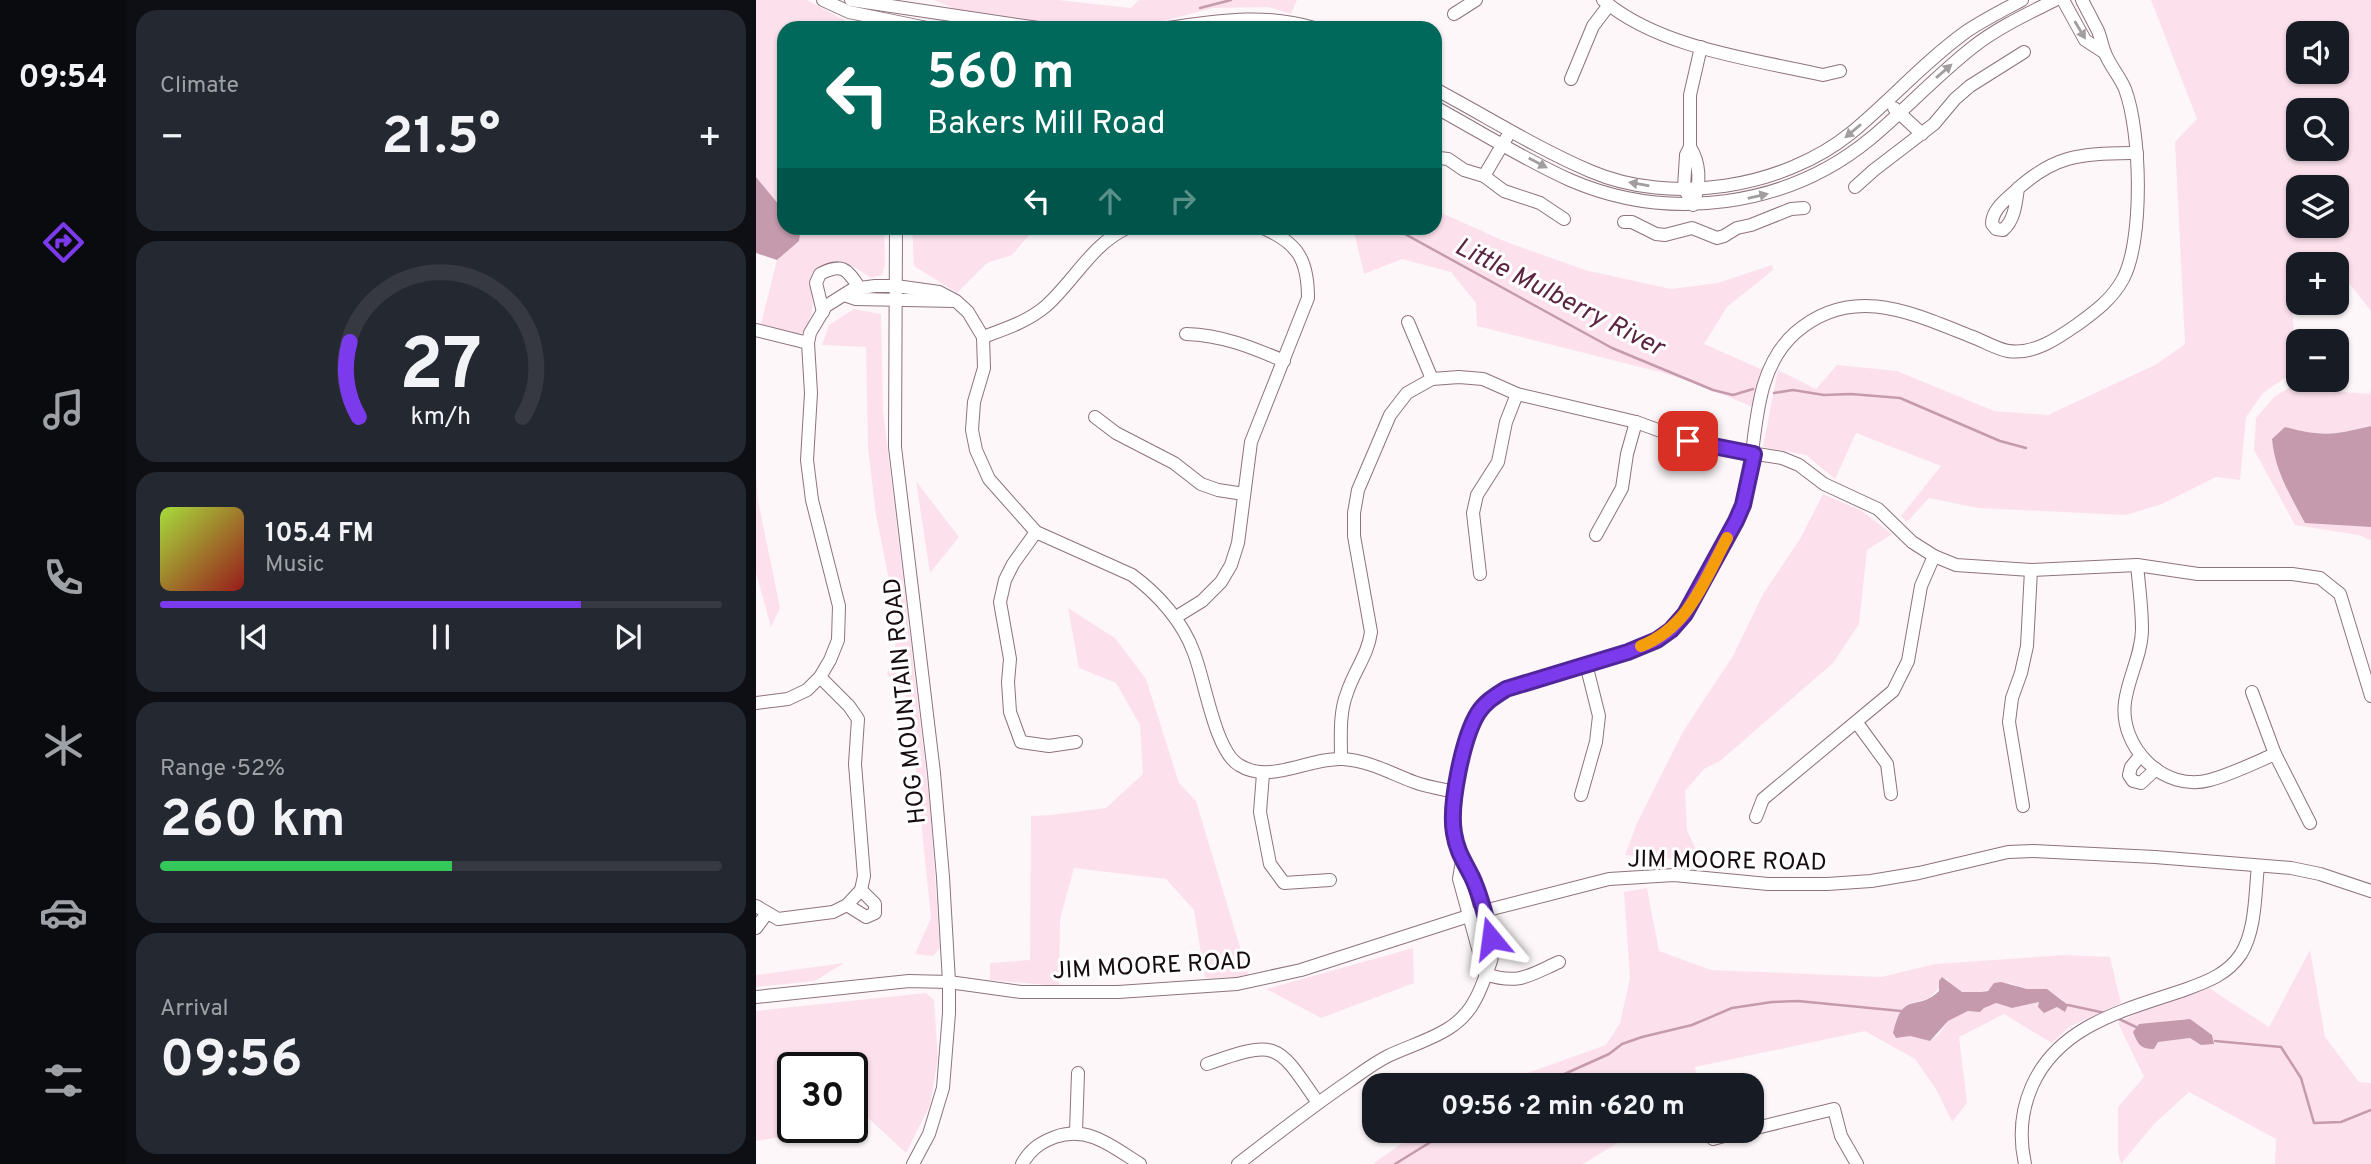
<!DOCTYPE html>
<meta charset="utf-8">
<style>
:root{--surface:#171b24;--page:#242831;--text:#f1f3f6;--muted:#9ea1a6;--line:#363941;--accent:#7c3aed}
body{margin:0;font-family:Overpass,sans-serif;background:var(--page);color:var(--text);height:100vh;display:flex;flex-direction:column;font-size:26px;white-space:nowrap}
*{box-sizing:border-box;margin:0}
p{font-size:23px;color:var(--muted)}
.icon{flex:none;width:38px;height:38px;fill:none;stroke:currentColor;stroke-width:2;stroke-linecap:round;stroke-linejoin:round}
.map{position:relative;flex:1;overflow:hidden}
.side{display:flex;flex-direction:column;gap:10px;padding:10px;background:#0d0f14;width:630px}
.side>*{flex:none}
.top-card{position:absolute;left:21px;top:21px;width:665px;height:214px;border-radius:21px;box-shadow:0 2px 5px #0004;background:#00695c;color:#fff;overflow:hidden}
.buttons{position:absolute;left:1530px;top:21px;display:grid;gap:14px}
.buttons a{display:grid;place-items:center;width:63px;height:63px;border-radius:14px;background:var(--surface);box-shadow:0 2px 5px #0004;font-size:35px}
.speed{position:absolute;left:21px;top:1052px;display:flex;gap:14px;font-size:35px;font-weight:700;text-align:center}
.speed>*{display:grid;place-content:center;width:91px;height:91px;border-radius:50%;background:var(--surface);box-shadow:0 2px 5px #0004;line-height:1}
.speed .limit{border:4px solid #111;border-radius:10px;background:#fff;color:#111}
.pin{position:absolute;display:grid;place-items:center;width:60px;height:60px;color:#fff;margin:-30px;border-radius:14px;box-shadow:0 4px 10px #0006}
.me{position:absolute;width:77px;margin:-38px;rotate:344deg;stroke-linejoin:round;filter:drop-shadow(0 0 5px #0008)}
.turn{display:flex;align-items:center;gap:24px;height:147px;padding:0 35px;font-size:32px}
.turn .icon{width:91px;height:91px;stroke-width:2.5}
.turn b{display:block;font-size:49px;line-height:60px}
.lanes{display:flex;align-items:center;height:66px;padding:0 35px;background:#0003;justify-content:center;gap:35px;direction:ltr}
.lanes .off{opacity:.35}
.big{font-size:52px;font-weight:700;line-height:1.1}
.side .tile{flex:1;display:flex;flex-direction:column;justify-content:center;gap:10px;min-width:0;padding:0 24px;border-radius:21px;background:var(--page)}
.side .dial{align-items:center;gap:0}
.dial svg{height:182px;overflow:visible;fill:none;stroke:var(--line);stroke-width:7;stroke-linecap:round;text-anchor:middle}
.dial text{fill:var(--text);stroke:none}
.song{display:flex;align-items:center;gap:21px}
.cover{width:84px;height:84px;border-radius:10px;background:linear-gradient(135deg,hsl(80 70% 55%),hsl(0 70% 35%))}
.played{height:7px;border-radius:4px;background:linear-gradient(90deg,var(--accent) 75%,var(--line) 75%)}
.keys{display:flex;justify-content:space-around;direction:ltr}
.heat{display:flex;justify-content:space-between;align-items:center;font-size:38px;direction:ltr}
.charge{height:10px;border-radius:5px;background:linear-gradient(90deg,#34c759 52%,var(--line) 0)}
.trip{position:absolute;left:606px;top:1073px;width:402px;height:70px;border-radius:21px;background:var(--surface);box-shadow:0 2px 5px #0004;font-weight:700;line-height:70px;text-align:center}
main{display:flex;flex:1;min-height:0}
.menu{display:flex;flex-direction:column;width:126px;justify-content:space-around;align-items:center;background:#090b0e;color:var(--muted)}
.menu .icon{width:49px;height:49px}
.menu .on{color:var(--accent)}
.menu b{font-size:32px;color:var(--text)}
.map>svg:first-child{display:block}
.green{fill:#fce1ec;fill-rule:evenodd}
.water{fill:#c59aad}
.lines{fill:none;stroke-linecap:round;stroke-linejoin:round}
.stream{stroke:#c59aad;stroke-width:2.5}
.minor-casing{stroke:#8d737e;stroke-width:14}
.minor{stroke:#fff;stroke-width:12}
.oneway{fill:#a29ea0}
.route-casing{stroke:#51269a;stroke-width:18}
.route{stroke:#7c3aed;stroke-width:12}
.slow{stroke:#f59e0b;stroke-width:12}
.labels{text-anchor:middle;stroke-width:6;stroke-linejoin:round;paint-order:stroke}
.street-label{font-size:24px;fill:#160c11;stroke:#fff}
.water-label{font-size:26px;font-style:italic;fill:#5b2541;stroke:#fff}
</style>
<main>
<nav class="menu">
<b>09:54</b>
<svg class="icon on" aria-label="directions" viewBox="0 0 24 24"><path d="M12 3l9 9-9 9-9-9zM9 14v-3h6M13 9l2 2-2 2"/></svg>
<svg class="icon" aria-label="music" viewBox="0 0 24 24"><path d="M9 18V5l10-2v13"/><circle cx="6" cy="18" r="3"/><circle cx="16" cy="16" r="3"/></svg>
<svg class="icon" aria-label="phone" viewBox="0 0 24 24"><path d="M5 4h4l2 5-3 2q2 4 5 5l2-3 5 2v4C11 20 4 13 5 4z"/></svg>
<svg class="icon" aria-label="climate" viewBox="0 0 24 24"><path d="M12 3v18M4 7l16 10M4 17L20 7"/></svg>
<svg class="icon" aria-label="car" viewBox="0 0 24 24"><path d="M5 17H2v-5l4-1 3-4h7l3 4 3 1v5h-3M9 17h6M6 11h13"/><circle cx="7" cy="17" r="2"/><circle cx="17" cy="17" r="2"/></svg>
<svg class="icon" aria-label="filters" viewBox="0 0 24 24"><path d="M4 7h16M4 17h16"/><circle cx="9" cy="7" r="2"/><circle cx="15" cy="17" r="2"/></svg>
</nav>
<section class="side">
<div class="tile"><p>Climate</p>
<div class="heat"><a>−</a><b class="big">21.5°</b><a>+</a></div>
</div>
<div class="tile dial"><svg viewBox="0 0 100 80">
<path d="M14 69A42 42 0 1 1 86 69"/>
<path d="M14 69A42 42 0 0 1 10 36" stroke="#7c3aed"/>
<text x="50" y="56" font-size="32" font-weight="700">27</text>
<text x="50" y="72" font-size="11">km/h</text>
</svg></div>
<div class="tile">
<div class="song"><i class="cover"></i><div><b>105.4 FM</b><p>Music</p></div></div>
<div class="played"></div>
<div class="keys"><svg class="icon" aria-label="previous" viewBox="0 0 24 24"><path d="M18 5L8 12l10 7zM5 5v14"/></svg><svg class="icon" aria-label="pause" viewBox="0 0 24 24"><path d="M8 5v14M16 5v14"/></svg><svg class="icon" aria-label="next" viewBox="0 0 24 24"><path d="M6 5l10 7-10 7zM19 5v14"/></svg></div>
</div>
<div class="tile"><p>Range · 52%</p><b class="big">260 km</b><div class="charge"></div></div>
<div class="tile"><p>Arrival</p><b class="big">09:56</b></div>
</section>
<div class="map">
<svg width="1615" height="1164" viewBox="0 0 1615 1164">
<rect width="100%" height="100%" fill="#fdf7f9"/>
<g class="green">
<polygon points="0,0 51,0 90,21 117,28 28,28 28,211 0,177"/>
<polygon points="178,0 302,0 375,8 383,0 541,0 535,14 512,7 457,8 395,24 331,27 211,14"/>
<path d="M1395,0H1615V311L1574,259L1570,264H1542V302L1536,310L1542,369L1507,393L1490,417L1484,480L1460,477L1406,504L1370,515L1222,508L1173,498L1151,522L1145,516L1185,466L1100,433L1079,479L1050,455L1007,447L1022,370L1060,389L1081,365L1141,371L1238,411L1292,415L1401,364L1429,344L1419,142L1441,119ZM1542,33H1580V72H1542ZM1542,110H1580V149H1542ZM1542,187H1580V226H1542Z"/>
<polygon points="679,210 748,241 829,270 915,289 962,283 1016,265 1017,270 971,307 948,344 1007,370 999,408 939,383 904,372 721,326 720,303 695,272 646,259 608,274 597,228 679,228"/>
<path d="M45,228H128L129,264L126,275L115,278C88,259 74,251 54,282C58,306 59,313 45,335L5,324L21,260L43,241Z"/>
<polygon points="156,228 279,228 256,255 231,263 201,293 158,266"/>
<polygon points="98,309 125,314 127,410 174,805 184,948 177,956 159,954 175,918 153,701 131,674 143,632 120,514 112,448 110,347 66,345 73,325"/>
<path d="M1533,388L1614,394L1615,391V426C1578,435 1567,437 1529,427L1549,522L1615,527V540L1602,535L1539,525L1498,450L1500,418L1518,397Z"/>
<polygon points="0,473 2,500 24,608 15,627 0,573"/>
<polygon points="160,481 203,537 174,573"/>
<polygon points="1067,494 1106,511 1136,534 1111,550 1103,624 1077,663 964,761 948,769 929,791 931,830 945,861 869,855 881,823 928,730 977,656 1007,594 1044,539"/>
<polygon points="312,608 359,638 390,679 423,783 440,801 493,977 449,978 438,910 410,879 318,868 304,919 303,986 234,980 234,963 274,960 275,816 295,815 350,808 387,774 384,725 360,683 323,668"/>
<path d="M891,888L903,951L955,970L1125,977L1179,964L1309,955L1354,957L1365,1003L1313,1027L1296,1043L1248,1014L1203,1037L1211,1103L1196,1122L1180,1089L1159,1059L1109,1031L939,1067L942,1085H738L850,1045L864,1023L874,978L868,892ZM1190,978L1201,990L1206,992H1225L1253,983L1271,989H1291L1308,1001H1278L1256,1008L1240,1003L1212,1011L1192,1021L1183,1034L1174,1041L1154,1036L1138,1037L1152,1004C1176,999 1176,997 1190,978Z"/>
<polygon points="657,948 658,983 565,1018 510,989"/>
<path d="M1554,950L1569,1037L1603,1082L1615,1083V1164H1519L1520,1139L1433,1092L1398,1124L1365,1164L1362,1153V1107L1388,1077L1362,1023L1383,1012L1453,988L1513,1027ZM1428,1019L1454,1043L1445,1045L1434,1038L1402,1042L1408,1022Z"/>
<polygon points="88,963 59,981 0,987 0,975"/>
<polygon points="170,993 178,1000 182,1058 174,1105 150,1153 96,1103 96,1068 37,1068 37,1127 41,1127 42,1134 0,1141 0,1011"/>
<polygon points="664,1130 882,1130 882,1131 827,1164 617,1164"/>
</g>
<g class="water">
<polygon points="0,177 28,211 28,228 45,228 43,241 21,260 0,253"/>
<path d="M1615,426V527L1549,523C1534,495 1519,471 1516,439L1529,427C1569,437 1576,435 1615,426Z"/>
<path d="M1186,977L1206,992H1225L1232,991L1238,983L1245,982L1271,989H1291L1312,1005L1309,1012L1301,1007L1288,1013L1282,1007L1283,1002L1256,1008L1240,1003L1228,1008L1224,1012L1212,1011L1192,1021L1174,1041L1154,1036L1140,1038L1137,1033C1147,989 1160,1013 1183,991V981Z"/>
<path d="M1434,1019L1456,1035L1458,1044L1445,1045L1434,1038L1402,1042L1398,1049C1384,1049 1382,1044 1377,1032L1383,1024Z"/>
</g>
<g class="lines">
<g class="stream">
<polyline points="444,8 475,0"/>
<polyline points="638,228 856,348 957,390 977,395 997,389"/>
<polyline points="1018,393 1037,390 1068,395 1095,394 1144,398 1244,441 1270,448"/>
<polyline points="1312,1005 1349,1013"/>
<polyline points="1361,1018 1380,1027"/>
<polyline points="1459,1041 1525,1047 1545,1078 1558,1123 1585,1122 1615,1110"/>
<polyline points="784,1085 853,1054 866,1044 886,1037 936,1025 976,1008 1016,1002 1042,1001 1145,1011"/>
<polyline points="639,1164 694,1130"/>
</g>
<defs>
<g id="minor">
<polyline points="67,0 93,12 171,28"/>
<polyline points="95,0 282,28"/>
<path d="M847,0C903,48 996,59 1067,75L1084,71"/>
<polyline points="1307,0 1329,40 1349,53"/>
<polyline points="698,14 720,0"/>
<path d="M412,28C462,21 508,13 558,28"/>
<polyline points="815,79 837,26 853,5"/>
<path d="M679,89C730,116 780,148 834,171C915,206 1027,188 1095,133C1135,100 1169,61 1211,31C1229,19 1247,10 1266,0"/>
<path d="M679,107C723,131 769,160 814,180C913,223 1031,207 1114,139C1149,110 1180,76 1217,47C1241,28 1271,14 1299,0"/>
<polyline points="1138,108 1166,134"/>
<path d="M934,147C945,165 944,186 937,205L928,188L930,155Z"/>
<polyline points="934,147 934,95 945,47"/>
<polyline points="683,158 692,159 708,170 728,176 748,191 784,203 808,219"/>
<polyline points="728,176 751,137"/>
<polyline points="1099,187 1118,170 1178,124 1199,99 1214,86 1268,52"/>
<path d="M1262,188C1260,202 1259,220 1247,230L1240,229L1236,224C1236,211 1247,202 1256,194C1299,153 1325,154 1381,153"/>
<polyline points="868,222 876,222 900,234 909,235 936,228 961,238 968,236 981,228 995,225 1035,209 1048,208"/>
<polyline points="140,228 139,447 178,773 187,877 193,982 193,1013 187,1088 173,1134 157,1164"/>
<polyline points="88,295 100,299 199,301"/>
<path d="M67,312L60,283L64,274C86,263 90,268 103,287"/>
<polyline points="652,322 676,379"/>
<polyline points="0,330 52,343"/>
<path d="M430,334C466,335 495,347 528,361"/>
<path d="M227,337C249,329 271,322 290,306C318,281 336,244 371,228"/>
<polyline points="339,417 360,433 418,463 445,484 462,490 488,494"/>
<polyline points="280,532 257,564 249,580 244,602 254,659 252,682 254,712 265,742 293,746 320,742"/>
<polyline points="840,535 866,488 871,454 880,422"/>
<path d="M1381,565C1383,586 1386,608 1386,629C1386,654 1372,678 1369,702C1363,747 1408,793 1454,780C1476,774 1498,763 1519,754"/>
<polyline points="724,574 717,513 721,495 742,462 750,422 761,394"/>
<path d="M420,617L446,601L465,582L475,565L482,543L495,442L552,298C552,260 542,243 507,228"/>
<polyline points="1496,692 1519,754 1554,823"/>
<path d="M0,703L32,699L51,690L64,677L74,660L82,640L83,606L56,500L51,460L55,393L52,343L54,333L70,306L97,289L119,286H140L183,292L200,301L212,312L227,337L228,368L218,402L216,430L220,450L233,479L280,532L376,575C402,594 427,622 438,653C449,681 459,751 483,765C515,785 553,757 587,759C614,761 634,773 658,782C671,787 686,789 700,792"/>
<polyline points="1101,723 1131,764 1135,794"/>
<polyline points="1384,756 1375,767 1373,775 1377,781 1385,783 1400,769"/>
<path d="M585,759C585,737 583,713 591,693C598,671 612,655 615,632L598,536V513L602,490L634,415L651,393L676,379L703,377L727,379L761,394L880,422L932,441L969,449L1026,458L1043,465L1068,484L1122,509L1156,542L1178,556L1200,565L1275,570L1381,565L1442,574H1536L1564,578L1584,594L1615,696"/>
<polyline points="507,774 504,812 514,864 528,883 574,880"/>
<polyline points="825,795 840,742 843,716 830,664"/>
<polyline points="1267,806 1253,722 1256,698 1265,673 1271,646 1275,570"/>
<polyline points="1000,817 1007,799 1137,691 1152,661 1165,586 1178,556"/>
<polyline points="706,861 703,879 729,974"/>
<polyline points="91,905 110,917 119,913 119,904 105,890"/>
<polyline points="0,906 22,919 77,912 91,905 105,890 108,876 99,764 102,719 93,706 64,677"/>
<polyline points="0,928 11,913"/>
<path d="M729,974C763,985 772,976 803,962"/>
<polyline points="0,997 153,981 193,982 265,992 362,992 481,984 545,970 728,911 853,879 918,875 1012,884 1071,884 1115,881 1163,873 1252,852 1277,851 1399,857 1535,868 1564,874 1615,891"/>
<path d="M451,1064C522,1039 521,1043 562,1103"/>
<polyline points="996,1129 1078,1109 1085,1136 1101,1164"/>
<polyline points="320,1132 322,1073"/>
<polyline points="957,1139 990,1130"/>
<path d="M266,1164C274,1150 283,1143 299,1137C332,1125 357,1147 384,1164"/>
<path d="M482,1164C518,1136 554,1108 592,1082C605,1073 618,1063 632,1056C663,1041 702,1034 719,1000C725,990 731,972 735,961C741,941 725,892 715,874C707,861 699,847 697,831C695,802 706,737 722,713C729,702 739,696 750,689C797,671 856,663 900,640C923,628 935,604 947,582C961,557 979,531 987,503C1003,448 992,375 1039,333C1095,284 1154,312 1214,336C1226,340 1240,349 1252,351C1278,355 1302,338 1322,324C1340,311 1356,299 1367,279C1388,240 1385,131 1369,89C1364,77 1354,66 1349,53C1346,46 1345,38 1342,31C1337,21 1331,10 1326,0"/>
<path d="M1269,1164C1263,1137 1265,1111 1276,1086C1303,1025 1369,1010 1428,990C1450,982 1471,975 1485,954C1500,930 1499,893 1502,866"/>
</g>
</defs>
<use href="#minor" class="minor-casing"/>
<use href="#minor" class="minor"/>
</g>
<defs><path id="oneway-solid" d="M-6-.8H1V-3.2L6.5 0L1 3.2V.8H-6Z" transform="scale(1.75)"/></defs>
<g class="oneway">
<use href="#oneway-solid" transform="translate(1324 30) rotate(59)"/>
<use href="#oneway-solid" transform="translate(1188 71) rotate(-41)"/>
<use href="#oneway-solid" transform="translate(1097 131) rotate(140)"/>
<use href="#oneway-solid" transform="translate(782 163) rotate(28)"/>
<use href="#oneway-solid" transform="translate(883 184) rotate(-170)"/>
<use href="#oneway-solid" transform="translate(1002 196) rotate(-13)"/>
</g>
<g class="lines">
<defs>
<path id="route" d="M735,938C730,918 725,896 716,877C708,861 701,852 698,833C693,805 707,737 722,713C729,702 739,696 750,689L872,652L901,640L915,630L929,614L980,521L987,505L998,454L932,441"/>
</defs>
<use href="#route" class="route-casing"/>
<use href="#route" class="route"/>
<path class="slow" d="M885,646C933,627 948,581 971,538"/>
</g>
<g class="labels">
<g class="street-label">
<text transform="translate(148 701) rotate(-96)" y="8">HOG MOUNTAIN ROAD</text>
<text transform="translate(971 860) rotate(1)" y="8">JIM MOORE ROAD</text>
<text transform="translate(396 965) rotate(-3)" y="8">JIM MOORE ROAD</text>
</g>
<g class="water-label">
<text transform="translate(804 296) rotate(27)" y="9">Little Mulberry River</text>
</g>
</g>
</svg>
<div class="buttons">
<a><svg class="icon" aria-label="sound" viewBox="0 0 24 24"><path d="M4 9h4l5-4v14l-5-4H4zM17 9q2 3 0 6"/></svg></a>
<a><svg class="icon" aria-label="search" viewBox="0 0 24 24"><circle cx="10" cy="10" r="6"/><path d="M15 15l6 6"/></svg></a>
<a><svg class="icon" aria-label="layers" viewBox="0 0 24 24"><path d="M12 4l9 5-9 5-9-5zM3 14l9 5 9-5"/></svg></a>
<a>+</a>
<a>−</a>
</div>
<div class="speed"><div class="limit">30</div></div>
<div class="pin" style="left:932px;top:441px;background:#d93025"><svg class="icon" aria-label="arrive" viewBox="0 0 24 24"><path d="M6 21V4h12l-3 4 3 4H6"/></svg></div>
<svg class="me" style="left:735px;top:938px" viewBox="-20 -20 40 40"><path d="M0-17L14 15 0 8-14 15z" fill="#7c3aed" stroke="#fff" stroke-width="4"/></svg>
<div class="trip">09:56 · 2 min · 620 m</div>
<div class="top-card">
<div class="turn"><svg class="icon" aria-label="left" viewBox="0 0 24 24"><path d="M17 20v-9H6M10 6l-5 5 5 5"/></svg><div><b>560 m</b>Bakers Mill Road</div></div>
<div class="lanes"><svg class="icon" aria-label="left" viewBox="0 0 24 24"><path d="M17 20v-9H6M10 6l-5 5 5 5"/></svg><svg class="icon off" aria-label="ahead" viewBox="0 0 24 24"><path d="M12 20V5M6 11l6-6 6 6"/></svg><svg class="icon off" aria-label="right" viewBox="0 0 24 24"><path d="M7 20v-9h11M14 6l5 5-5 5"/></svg></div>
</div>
</div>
</main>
